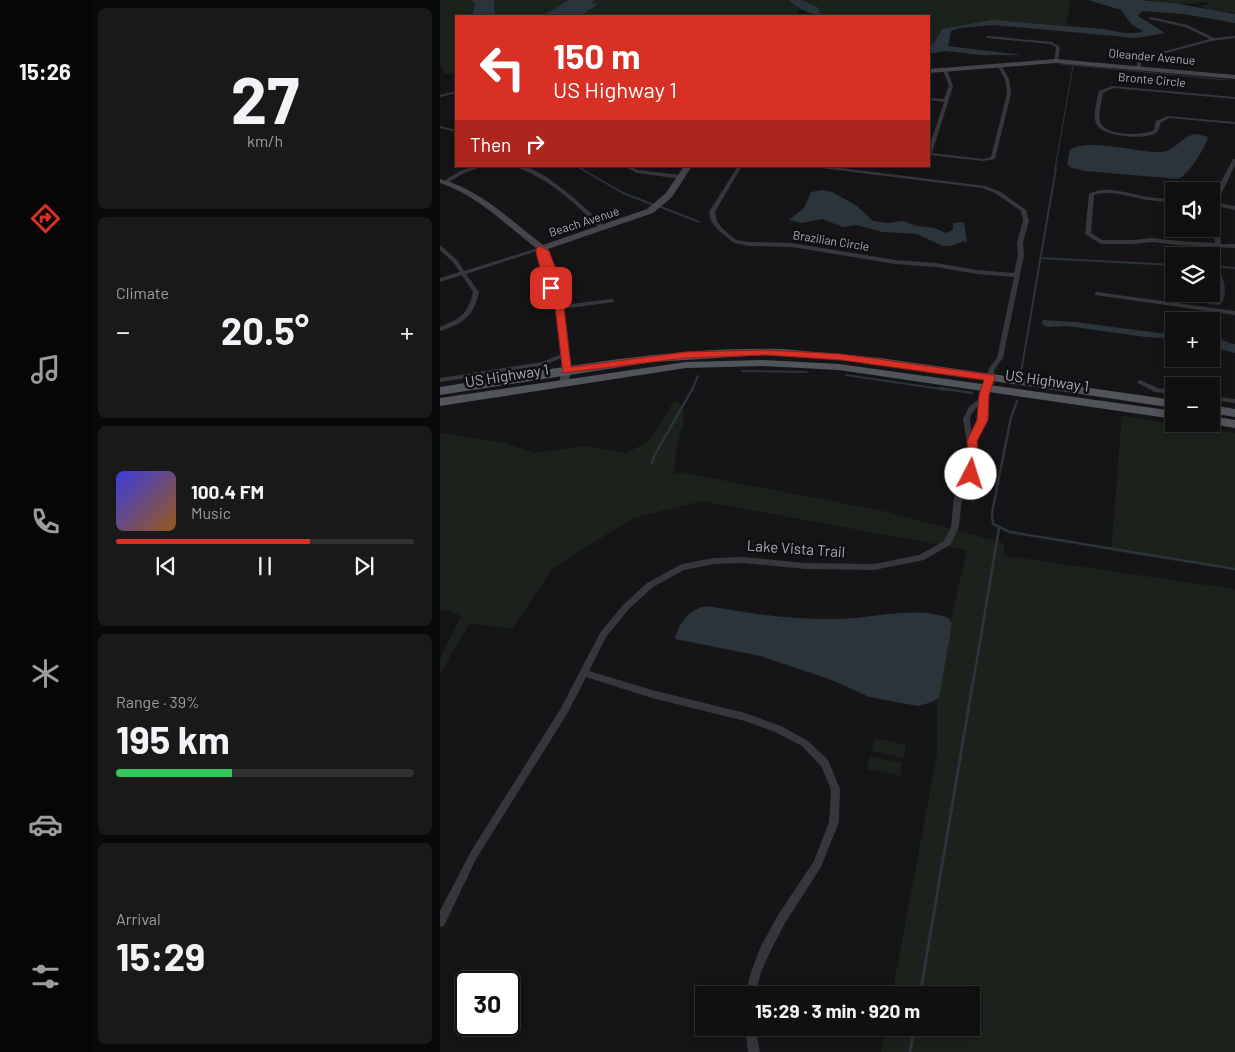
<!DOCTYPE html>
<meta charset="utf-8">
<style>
:root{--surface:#101011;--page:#19191a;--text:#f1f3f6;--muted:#9c9d9f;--line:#303031;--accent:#d93025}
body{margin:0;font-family:Barlow,sans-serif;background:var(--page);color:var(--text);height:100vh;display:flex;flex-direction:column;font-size:19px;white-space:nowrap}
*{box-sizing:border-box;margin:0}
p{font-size:16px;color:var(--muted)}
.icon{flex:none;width:28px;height:28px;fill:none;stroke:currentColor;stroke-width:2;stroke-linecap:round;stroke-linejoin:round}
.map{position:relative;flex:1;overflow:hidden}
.panel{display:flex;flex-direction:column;gap:8px;padding:8px;background:#090909;width:350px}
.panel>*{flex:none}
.guide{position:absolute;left:15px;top:15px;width:475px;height:152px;border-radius:0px;box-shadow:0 2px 12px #0003,0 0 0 1px var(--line);background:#d93025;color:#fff;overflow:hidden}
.tools{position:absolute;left:725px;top:182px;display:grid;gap:10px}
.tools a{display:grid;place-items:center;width:55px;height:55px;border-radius:0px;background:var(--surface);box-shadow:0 2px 12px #0003,0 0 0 1px var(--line);font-size:25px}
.speed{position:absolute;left:15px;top:971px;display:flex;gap:10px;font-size:25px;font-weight:700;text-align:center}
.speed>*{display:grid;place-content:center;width:65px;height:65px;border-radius:50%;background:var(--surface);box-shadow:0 2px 12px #0003,0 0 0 1px var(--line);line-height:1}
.speed .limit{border:2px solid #111;border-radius:8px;background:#fff;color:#111}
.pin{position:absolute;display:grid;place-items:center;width:42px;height:42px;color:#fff;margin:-21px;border-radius:10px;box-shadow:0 2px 8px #0006}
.me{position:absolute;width:55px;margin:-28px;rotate:5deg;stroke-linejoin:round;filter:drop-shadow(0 0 4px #0008)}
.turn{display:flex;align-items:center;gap:18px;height:105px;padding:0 15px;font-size:22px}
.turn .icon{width:65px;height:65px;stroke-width:2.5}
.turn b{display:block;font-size:35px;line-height:42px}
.then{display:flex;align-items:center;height:48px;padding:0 15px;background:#0003;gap:10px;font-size:19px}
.big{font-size:38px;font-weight:700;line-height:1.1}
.panel .tile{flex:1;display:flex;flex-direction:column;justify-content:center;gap:8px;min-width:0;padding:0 18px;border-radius:8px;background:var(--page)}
.panel .dial{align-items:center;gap:0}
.dial b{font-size:65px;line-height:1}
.song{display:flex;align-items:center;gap:15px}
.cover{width:60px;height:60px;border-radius:8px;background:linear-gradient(135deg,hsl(240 70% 55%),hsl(30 70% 35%))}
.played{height:5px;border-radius:2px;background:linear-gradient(90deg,var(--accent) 65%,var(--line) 65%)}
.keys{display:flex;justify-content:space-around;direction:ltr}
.heat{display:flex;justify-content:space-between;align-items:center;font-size:28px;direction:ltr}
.charge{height:8px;border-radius:4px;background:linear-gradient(90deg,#34c759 39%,var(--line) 0)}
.trip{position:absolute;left:255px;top:986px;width:285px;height:50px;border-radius:0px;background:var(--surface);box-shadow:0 2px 12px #0003,0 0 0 1px var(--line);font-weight:700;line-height:50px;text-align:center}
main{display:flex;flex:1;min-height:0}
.dock{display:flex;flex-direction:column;width:90px;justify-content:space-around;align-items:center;background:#060607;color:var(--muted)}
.dock .icon{width:35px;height:35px}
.dock .current{color:var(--accent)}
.dock b{font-size:22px;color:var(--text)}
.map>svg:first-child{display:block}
.green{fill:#1b221c}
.water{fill:#2b343b}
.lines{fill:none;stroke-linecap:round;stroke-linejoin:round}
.stream-far3{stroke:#2b343b;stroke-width:1}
.stream-far2{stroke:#2b343b;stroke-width:2}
.stream-far1{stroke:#2b343b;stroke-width:2.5}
.stream{stroke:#2b343b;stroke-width:3}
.street{fill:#36373c;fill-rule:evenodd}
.secondary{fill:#44464c;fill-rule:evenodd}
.primary{fill:#52545b;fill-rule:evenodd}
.route{fill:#d93025;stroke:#8d1f18}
.labels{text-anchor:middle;stroke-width:5;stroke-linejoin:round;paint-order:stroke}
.far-street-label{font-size:12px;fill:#a7acb7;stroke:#101012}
.street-label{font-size:15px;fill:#a7acb7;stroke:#101012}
</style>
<main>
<nav class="dock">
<b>15:26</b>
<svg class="icon current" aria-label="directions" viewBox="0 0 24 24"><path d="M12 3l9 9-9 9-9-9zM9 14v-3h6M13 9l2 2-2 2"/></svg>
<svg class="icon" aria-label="music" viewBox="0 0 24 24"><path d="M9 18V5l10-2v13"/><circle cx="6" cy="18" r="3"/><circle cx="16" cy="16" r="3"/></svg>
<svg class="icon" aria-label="phone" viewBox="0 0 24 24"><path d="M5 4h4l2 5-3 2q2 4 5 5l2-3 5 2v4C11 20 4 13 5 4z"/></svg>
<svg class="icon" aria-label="climate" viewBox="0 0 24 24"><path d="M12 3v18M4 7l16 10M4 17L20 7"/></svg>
<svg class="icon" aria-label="car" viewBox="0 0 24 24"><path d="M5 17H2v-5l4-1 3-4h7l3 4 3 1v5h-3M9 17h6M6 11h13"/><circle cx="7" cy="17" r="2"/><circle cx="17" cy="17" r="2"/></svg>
<svg class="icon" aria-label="filters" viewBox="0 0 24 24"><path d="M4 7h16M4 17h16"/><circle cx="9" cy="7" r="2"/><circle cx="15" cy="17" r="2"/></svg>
</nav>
<section class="panel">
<div class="tile dial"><b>27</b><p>km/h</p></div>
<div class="tile"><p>Climate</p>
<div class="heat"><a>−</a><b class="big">20.5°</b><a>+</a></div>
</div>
<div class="tile">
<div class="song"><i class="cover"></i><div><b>100.4 FM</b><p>Music</p></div></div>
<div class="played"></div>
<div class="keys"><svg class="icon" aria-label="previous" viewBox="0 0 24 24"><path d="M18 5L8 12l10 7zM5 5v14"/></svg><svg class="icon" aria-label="pause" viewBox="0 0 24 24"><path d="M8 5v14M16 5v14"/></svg><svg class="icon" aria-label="next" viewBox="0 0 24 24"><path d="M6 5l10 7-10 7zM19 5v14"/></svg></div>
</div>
<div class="tile"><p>Range · 39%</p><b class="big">195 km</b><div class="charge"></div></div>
<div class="tile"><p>Arrival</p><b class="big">15:29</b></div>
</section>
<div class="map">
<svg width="795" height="1052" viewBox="0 0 795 1052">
<rect width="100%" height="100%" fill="#151517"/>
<g class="green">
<polygon points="0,0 631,0 626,26 565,21 516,27 489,49 489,16 385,16 368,8 359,10 356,16 16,16 16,74 4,74 0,63"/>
<path d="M710,0H795V13L767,9L759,6L772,4C764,0 755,4 746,4C734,4 722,2 710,0Z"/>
<polygon points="234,401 244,407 243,426 239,436 233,475 240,472 448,512 563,543 565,556 795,589 795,1052 441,1052 445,1028 531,1028 531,995 452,995 497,754 497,699 512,624 511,620 527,550 262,501 193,518 113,568 72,629 30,623 0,674 0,658 21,616 7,610 0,611 0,433 65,443 94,453 145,446 187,453 210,440"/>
<polygon points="682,416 795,433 795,570 671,551"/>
<polygon points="435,738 466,745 464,758 432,751"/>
<polygon points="430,756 462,763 460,776 427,769"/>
</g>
<g class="water">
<polygon points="31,0 54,0 55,16 32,16 35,3"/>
<polygon points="128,0 155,0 151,3 157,4 157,5 140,16 102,16"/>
<path d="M349,0H361L379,8L380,13L393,16C375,16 363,13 349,0Z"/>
<polygon points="648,0 701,0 733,3 795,14 795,23 744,14 702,11 698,16 725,33 695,38 553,25 520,28 511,31 508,46 582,55 541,55 505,51 489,54 489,45 494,43 502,29 552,20 663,29 685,33 697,33 703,31 692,25 681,10"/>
<path d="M758,134L768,137C765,148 749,175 738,179L645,171L632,168L627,164L630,150C645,137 700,153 721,152C737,151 742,134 758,134Z"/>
<polygon points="383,190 392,192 417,206 433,221 447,223 463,221 477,226 495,228 506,233 513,230 513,223 524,222 527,243 524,241 510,246 503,246 477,234 442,232 417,225 403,227 382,219 361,223 349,220 364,208 371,192"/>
<path d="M771,272L780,273C786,283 787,296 780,305L769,304L762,295L771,294Z"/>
<path d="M773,315L779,316C779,333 775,341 795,344V353L771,347V340L774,337Z"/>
<polygon points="603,320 635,322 734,335 734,339 705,337 627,326 608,327 602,324"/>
<path d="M266,606C309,613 352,620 395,619C431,619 476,605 509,618L512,624L499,698L492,702L478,706L429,697L392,680L320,656L235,639C239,622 250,609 266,606Z"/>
</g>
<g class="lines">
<g class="stream-far3">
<polyline points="621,64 787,80"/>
<polyline points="136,166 142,169"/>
<polyline points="615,169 633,66"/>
</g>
<g class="stream-far2">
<polyline points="140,168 183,193 214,205"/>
<polyline points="221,207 259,222"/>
<polyline points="600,258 734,265"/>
<polyline points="771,266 795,268"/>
<polyline points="302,371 367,372"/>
<polyline points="581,372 616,168"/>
<polyline points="406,375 508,390"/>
<polyline points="252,390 258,376"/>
</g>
<g class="stream-far1">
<polyline points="500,388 532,393"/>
<polyline points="577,401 571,417 552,513 553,524 570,532 795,569"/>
<polyline points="212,463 214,456 253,388"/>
<polyline points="534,677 559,528"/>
</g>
<g class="stream">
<polyline points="480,995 534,676"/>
<polyline points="470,1052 474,1028"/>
</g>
<g class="street">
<polygon points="711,17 747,25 774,38 795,36 795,38 772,41 718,55 702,56 701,58 701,67 697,68 697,58 700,54 718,53 770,39 745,27 710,19 709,18"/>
<polygon points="548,36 612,42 620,47 618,61 616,62 614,61 616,47 610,44 547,38 546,37"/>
<polygon points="559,64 561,65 569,79 571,94 555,159 543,161 489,155 489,147 504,102 489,100 489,98 504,99 509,86 503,70 505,69 507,70 513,86 492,153 543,159 551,157 567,94 565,79 557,65"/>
<path d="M672,86L795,97V99L673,88L663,93C662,100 657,118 661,124C667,136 704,136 714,130L716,121L728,116L795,122V124L729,118L720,123C720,127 719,130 716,133C705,140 663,137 657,125C652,117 657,100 659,91Z"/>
<polygon points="16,91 16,93 0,97 0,95"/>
<polygon points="0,126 16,130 16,132 0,128"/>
<path d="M793,159H795V165L777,203L795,206V210L777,206L781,244H795V248L738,245L713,242L691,244H661L645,234L649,194C668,184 690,195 709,197C717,199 726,198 734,198V202C723,202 712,201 702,199C686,196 670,190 654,195L651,233L662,240H691L713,238L738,241L775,243L771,201Z"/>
<polygon points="36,166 44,166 24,173 7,183 2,182 20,171"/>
<path d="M75,166C77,166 80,166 83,166C105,170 150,211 166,228L161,229C141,210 121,189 96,176C89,172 82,170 75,166Z"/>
<polygon points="183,166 190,166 198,170 241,175 244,177 241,179 197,173"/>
<path d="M298,166H304L300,169L275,212L277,221L282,228L296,240L309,242L352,243L455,260L496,263L537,270L574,273L578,255L577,242L583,221L581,211L555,193L542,188L372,167L370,166H386L545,186L559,191L586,210L589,221L583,242L584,255L563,358L555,368L551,388L547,396V409L546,420L537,436L535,446L538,461L535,474L522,497L519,527L510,545L484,560L434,570L365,569L303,563L274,564L244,570L213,587L189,609L166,637L149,671L212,690L305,713L341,726L368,741L388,760L400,789L399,822L381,867L345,923L329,954L321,972L315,995H305L311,972L321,946L338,915L374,861L389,822L391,789L381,766L362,746L335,732L305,721L212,698L146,677L127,714L36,859L4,926L0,927V911L30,853L121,708L160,633L183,605L207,583L242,564L274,558L303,557L365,563L434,564L479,555L504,541L511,527L514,497L527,474L530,461L523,419L529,407L539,399L545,388L549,368L557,358L574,277L537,274L496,267L455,264L352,247L309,246L294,243L278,230L271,221L269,212ZM541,404L539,420L532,433C529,418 528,415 541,404Z"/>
<path d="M0,245L17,260L24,271L98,248L100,247L103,249L26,274L39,292C34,316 23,324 0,331V327C20,319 28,314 33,292L22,275L0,282V278L20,272L13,262L0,250Z"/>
<polygon points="657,292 795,311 795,315 655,295 655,293"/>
<polygon points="172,299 174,300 174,302 114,310 111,308 114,306"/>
<polygon points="119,355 121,356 121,358 103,366 0,382 0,378 102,362"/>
<polygon points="700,380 718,388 734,390 734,394 715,392 698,383 697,382 698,381"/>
<polygon points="771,396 795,399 795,403 771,400"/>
<polygon points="305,1028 315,1028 320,1052 308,1052"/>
</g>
<g class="secondary">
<polygon points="616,59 795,75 795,79 616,63 489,73 489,69"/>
<path d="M244,166H252L232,197L213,213L108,249L121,283L132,371L127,384H121L119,382L122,371L113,283L101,252L97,251L96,248C66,225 37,195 0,183V179C40,189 71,221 103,245L207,209L226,193Z"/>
</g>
<g class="primary">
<path d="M343,349L440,358L734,400V408L440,364L382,358L324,355L213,362L0,395V387C114,369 228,346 343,349Z"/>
<polygon points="323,360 399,364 734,411 734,419 399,370 323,366 246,368 0,406 0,398 246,362"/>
<polygon points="771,405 795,409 795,417 771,413"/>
<polygon points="771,416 795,420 795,428 771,424"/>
</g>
</g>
<path class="route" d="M100,246L109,251L121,282L131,367L245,352L326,350L401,354L553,375L555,377L549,395L548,420L537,441L539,461L536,474L531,478L525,474L529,461L527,441L537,420L539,395L544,380L401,360L326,355L245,358L123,373L113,290L107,288C104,279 95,255 96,249Z"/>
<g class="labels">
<g class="far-street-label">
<text transform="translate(712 57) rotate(5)" y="4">Oleander Avenue</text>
<text transform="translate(712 80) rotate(5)" y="4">Bronte Circle</text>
<text transform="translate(144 222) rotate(-18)" y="4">Beach Avenue</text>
<text transform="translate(391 241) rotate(9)" y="4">Brazilian Circle</text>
</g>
<g class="street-label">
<text transform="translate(67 376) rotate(-9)" y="5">US Highway 1</text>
<text transform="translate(607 381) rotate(8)" y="5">US Highway 1</text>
<text transform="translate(356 549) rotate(4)" y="5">Lake Vista Trail</text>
</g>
</g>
</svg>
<div class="tools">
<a><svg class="icon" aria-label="sound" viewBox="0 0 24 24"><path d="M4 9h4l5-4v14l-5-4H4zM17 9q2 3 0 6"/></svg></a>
<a><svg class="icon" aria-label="layers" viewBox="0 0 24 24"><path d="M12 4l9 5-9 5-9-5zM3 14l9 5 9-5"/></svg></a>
<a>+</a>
<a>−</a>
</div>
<div class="speed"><div class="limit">30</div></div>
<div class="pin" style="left:111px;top:288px;background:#d93025"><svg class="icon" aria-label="arrive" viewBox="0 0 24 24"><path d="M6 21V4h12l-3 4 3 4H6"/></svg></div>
<svg class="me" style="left:531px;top:474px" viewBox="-20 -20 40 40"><circle r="19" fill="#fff"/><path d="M0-13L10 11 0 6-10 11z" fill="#d93025"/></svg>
<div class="trip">15:29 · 3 min · 920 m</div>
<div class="guide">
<div class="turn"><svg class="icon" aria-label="left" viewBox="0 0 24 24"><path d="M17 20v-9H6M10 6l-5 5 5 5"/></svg><div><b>150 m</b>US Highway 1</div></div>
<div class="then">Then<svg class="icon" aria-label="right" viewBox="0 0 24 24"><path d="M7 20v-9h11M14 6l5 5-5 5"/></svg></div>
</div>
</div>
</main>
